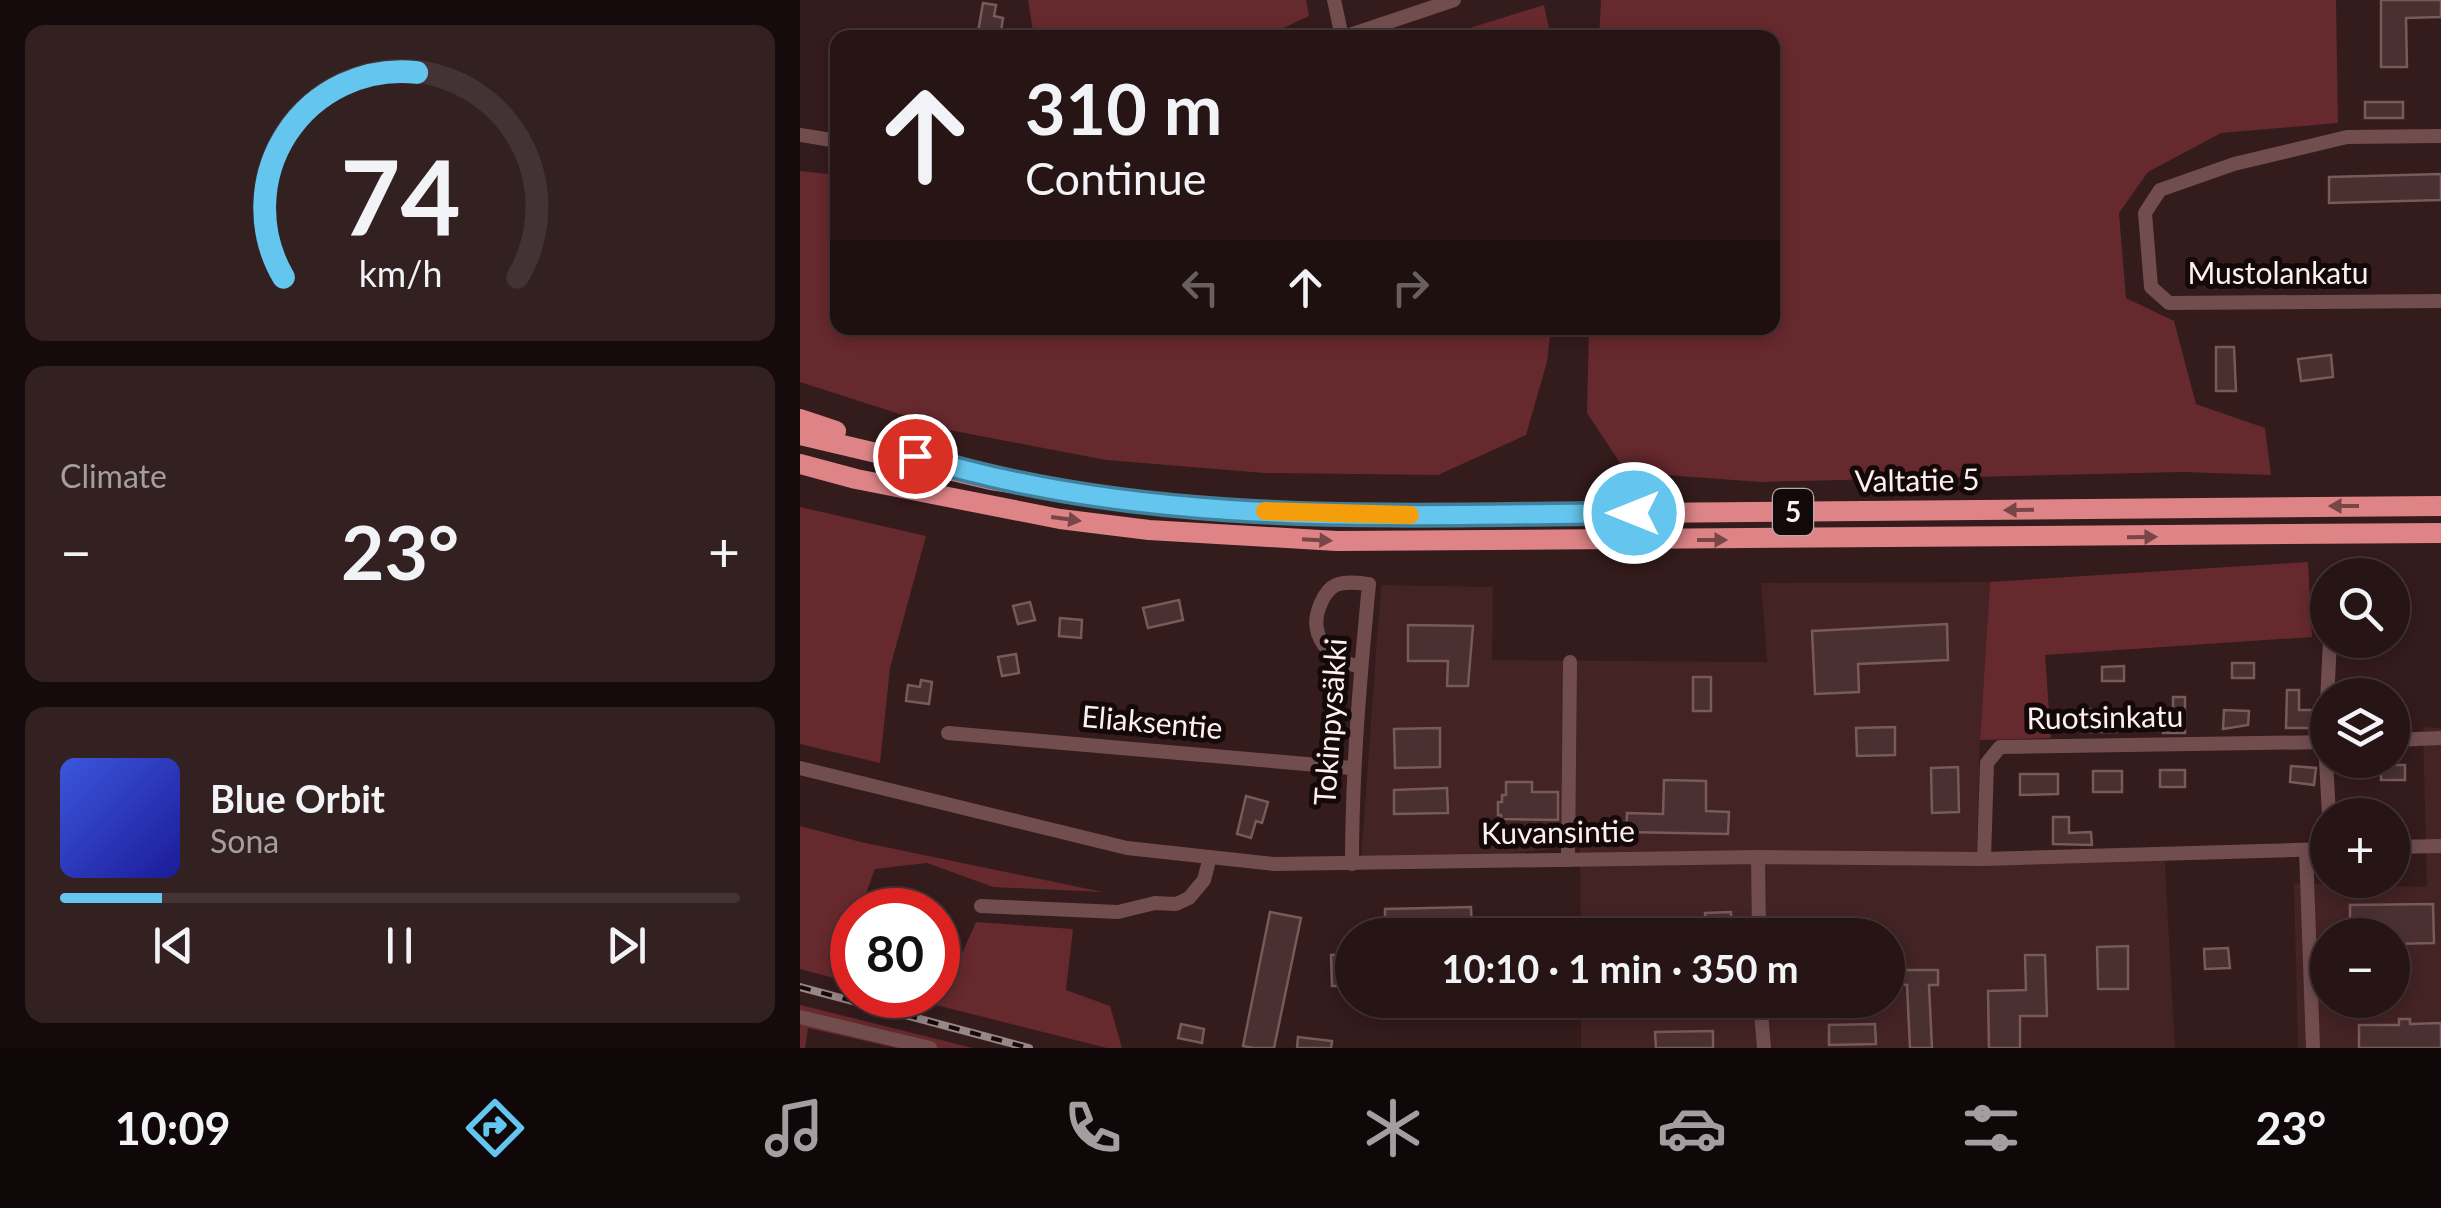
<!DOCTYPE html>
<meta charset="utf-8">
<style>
:root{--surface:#271415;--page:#332122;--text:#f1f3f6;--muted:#a49ea0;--line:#433334;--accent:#64c5ee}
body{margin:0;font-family:Lato,sans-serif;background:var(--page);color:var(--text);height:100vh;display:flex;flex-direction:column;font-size:38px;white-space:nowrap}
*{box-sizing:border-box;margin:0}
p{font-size:32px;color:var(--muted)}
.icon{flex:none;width:55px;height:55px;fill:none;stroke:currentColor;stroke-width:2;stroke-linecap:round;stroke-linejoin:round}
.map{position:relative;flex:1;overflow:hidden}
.side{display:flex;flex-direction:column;gap:25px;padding:25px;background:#150b0c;width:800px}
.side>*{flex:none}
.guide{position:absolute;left:30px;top:30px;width:950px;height:305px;border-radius:20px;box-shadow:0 5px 15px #0003,0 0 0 2px var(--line);background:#271415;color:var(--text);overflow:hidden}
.controls{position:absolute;left:1510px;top:558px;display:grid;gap:20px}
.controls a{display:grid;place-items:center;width:100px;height:100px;border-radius:50%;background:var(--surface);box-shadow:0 5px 15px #0003,0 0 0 2px var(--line);font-size:50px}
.speed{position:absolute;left:30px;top:888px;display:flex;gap:20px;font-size:50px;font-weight:700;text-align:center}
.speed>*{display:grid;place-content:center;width:130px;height:130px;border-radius:50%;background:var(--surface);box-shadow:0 5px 15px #0003,0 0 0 2px var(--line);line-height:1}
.speed .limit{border:15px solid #d22;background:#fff;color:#111}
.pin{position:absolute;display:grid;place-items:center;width:85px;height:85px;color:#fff;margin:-42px;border:5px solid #fff;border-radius:50%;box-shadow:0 2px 10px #0007}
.me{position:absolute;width:110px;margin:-55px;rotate:270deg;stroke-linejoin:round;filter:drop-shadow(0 0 8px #0008)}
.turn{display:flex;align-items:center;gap:35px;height:210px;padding:0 30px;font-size:45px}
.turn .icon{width:130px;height:130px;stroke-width:2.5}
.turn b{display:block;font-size:70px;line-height:85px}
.lanes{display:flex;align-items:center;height:95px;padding:0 30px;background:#0003;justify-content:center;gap:50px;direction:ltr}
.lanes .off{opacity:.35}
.big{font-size:75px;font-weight:700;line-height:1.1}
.side .widget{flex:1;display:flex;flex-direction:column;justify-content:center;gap:15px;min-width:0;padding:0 35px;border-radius:20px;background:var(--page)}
.side .dial{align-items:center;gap:0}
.dial svg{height:260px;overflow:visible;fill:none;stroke:var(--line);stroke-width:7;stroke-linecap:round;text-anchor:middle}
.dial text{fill:var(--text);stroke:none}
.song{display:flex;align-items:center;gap:30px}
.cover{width:120px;height:120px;border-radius:15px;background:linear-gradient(135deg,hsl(230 70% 55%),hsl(240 70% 35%))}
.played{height:10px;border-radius:5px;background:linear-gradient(90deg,var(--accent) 15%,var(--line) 15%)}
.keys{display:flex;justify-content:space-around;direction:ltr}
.heat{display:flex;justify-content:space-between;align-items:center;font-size:55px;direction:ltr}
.trip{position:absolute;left:535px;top:918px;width:570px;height:100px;border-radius:50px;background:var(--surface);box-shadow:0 5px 15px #0003,0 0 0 2px var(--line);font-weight:700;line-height:100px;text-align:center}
.tabs{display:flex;height:160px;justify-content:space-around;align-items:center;background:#100808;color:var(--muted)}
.tabs .icon{width:70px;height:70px}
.tabs .active{color:var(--accent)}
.tabs b{font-size:45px;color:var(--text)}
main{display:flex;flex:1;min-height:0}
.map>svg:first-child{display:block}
.built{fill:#432324;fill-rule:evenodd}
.green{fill:#66292d}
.building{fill:#4a3031;stroke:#775a5a;stroke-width:2.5}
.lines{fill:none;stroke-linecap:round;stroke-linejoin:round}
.minor{stroke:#714d4e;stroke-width:14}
.highway{stroke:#de8487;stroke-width:20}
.rail-casing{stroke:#998686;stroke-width:8}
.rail{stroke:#140909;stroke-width:4;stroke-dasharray:11;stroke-linecap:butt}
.oneway{fill:#794648}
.route-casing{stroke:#41809b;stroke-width:25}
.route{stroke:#64c5ee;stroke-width:18}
.slow{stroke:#f59e0b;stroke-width:18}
.labels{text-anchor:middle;stroke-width:10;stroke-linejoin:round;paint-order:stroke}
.shield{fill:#140909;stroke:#b8abab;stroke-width:2.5}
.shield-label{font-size:28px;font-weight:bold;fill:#fef0f0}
.street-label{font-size:30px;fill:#fef0f0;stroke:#140909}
</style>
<main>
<section class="side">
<div class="widget dial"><svg viewBox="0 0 100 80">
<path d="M14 69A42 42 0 1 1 86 69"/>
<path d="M14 69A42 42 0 0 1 55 6" stroke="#64c5ee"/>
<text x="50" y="56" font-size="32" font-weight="700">74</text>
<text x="50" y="72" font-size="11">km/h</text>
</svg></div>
<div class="widget"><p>Climate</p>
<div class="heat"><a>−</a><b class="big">23°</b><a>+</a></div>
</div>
<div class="widget">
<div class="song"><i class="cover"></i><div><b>Blue Orbit</b><p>Sona</p></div></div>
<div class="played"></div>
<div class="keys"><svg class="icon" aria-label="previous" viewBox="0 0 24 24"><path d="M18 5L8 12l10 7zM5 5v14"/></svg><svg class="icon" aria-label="pause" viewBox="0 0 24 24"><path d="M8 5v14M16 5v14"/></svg><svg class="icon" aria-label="next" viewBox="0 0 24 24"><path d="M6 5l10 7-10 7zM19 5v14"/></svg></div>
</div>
</section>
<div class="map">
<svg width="1641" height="1048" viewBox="0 0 1641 1048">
<rect width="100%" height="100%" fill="#341b1c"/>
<g class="built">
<polygon points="1190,582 1180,740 1177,853 1364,848 1375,1048 781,1048 781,1000 1088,1000 1088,935 781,935 780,846 681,856 561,859 581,585 693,587 692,660 967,662 961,583"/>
<path d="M1623,727L1641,728V1048H1498L1494,883L1627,887ZM1528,935H1592V1000H1528Z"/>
</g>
<g class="green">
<polygon points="228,0 506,0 509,16 464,37 234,37"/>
<polygon points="801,0 1536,0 1538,123 1421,133 1348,172 1319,213 1326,298 1374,321 1396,404 1465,428 1471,475 1383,472 960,482 826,472 787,413 789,328 972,328 972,38 799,37"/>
<polygon points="744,5 751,37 641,37"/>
<polygon points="0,171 37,175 38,328 751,328 747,362 726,435 638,475 464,473 306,460 149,430 0,382"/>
<polygon points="0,507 126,536 90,668 80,763 0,744"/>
<polygon points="1508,562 1512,637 1245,655 1251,738 1180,740 1190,582"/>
<polygon points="0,826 61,842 303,892 193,887 127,863 75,869 60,910 52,910 52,930 46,949 52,952 52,983 0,969"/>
<polygon points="176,922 273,929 266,990 310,1006 322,1048 307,1048 96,995 138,995 138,984 147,987"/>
<polygon points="0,1005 173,1048 96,1048 8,1028 5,1048 0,1048"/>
</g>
<g class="building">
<polygon points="1581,0 1641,0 1641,17 1606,18 1607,67 1581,67"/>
<polygon points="183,3 196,5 194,16 203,18 201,32 193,30 192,38 177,38"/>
<rect x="1565" y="102" width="38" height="16"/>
<polygon points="1641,174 1641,200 1529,203 1529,177"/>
<polygon points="1416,347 1434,347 1436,391 1416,391"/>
<polygon points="1531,355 1533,377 1501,381 1498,359"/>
<polygon points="379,600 383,620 348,628 343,608"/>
<polygon points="230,602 235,620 218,624 213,606"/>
<polygon points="260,618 282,620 281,638 259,636"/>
<polygon points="1147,624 1148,660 1058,664 1059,692 1015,694 1012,631"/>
<polygon points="608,625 673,626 668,686 647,686 648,661 608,661"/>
<polygon points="216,654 219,673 202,676 198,657"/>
<rect x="1432" y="663" width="22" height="15"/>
<polygon points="1324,666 1324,681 1302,681 1302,667"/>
<rect x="893" y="677" width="18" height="34"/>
<polygon points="121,680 132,682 129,704 106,701 108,685 120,687"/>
<polygon points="1487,690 1499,690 1499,710 1516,710 1515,728 1486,728"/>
<polygon points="1373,697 1385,697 1385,733 1363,733 1363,712 1373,712"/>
<polygon points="1282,709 1316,710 1316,732 1282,732"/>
<polygon points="1424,710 1449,711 1448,725 1423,729"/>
<polygon points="1095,727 1095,755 1057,756 1056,728"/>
<polygon points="640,728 640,767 595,768 594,729"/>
<rect x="1581" y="765" width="24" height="15"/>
<polygon points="1491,766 1516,768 1514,785 1490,782"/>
<polygon points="1158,767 1159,812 1132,813 1131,768"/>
<rect x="1360" y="770" width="25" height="17"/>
<rect x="1293" y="771" width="29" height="21"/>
<polygon points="1220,774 1258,774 1258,794 1220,795"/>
<polygon points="864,780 906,781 906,811 929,812 928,834 826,832 827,813 863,814"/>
<polygon points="706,782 732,782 732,792 758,792 758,820 701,819 701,815 698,815 698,802 702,802 702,795 706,795"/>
<polygon points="647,788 648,813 594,814 594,790"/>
<polygon points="446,796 468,802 462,823 456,821 451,838 437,834"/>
<polygon points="1253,817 1269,817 1269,833 1291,832 1292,845 1253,844"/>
<polygon points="1633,904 1634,943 1592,944 1592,935 1550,935 1550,905"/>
<polygon points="671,907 672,934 585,935 585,909"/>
<polygon points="470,912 501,918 474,1048 453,1048 443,1046"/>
<polygon points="931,912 932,935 906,935 905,913"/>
<polygon points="1328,946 1328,989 1298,989 1297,947"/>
<polygon points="1428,948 1430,968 1405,969 1404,949"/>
<polygon points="552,954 552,986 532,986 531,955"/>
<polygon points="1225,955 1245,955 1247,1016 1220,1016 1220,1048 1189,1048 1188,991 1226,990"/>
<polygon points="1088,970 1138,970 1138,985 1129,985 1132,1048 1110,1048 1107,985 1088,983"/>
<polygon points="1599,1019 1610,1019 1610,1024 1641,1023 1641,1048 1559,1048 1559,1025 1599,1025"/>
<polygon points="381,1024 404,1029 402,1043 378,1038"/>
<polygon points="1075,1024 1076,1044 1029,1045 1029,1025"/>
<polygon points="913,1031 913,1048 856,1048 855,1032"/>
<polygon points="498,1037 532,1041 531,1048 497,1048"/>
</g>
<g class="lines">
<g class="minor">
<polyline points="534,0 542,37"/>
<polyline points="541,38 654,0"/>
<polyline points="0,135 38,141"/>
<polyline points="1641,136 1547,137 1434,164 1360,190 1345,213 1351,287 1369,303 1641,301"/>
<polyline points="148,733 552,768"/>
<polyline points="1592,740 1641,738"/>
<polyline points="0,768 327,848 475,864 958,857 1184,859 1528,849"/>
<polyline points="1529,815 1525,743 1530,640"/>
<polyline points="1592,847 1641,846"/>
<polyline points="1506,850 1513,1048"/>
<polyline points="958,857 959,935"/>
<polyline points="1184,859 1187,763 1200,747 1528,742"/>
<polyline points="768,860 770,662"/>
<path d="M552,864C552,770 560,678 569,584C559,583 546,581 536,585C529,588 524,596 521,603C506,635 530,661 561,667"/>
<polyline points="181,906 318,912 355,903 376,904 389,898 404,880 410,857"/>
<polyline points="960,1000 964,1048"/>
<polyline points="0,1017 130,1048"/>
</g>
<g class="highway">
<polyline points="0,419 36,431"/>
<polyline points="0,435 191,480 345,503 421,509 601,515 1641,506"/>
<polyline points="0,464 56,479 260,519 349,530 537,541 1641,533"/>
</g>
<defs>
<polyline id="rail" points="0,987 229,1048"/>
</defs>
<use href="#rail" class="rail-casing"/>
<use href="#rail" class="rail"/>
</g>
<defs><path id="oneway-solid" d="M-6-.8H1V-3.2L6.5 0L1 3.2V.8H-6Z" transform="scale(2.5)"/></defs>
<g class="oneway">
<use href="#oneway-solid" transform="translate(1544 506) rotate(180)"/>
<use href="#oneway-solid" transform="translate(1219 510) rotate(179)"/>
<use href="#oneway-solid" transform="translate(266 519) rotate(8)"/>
<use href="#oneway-solid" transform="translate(1342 537) rotate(-1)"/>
<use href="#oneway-solid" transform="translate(517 540) rotate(3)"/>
<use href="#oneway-solid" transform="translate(912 540)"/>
</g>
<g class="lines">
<defs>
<path id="route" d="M115,456C346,528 594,515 834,513"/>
</defs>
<use href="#route" class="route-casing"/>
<use href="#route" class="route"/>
<polyline class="slow" points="465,511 610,515"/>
</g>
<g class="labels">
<rect class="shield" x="973" y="489" width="40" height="46" rx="8"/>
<g class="shield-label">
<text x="993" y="522">5</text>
</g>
<g class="street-label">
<text x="1478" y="284">Mustolankatu</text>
<text transform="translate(1117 481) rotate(-1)" y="10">Valtatie 5</text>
<text transform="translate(1305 718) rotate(-1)" y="10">Ruotsinkatu</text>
<text transform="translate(531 722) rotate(-86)" y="10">Tokinpysäkki</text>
<text transform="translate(352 723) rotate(5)" y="10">Eliaksentie</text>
<text transform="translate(758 833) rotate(-1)" y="10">Kuvansintie</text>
</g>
</g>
</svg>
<div class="controls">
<a><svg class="icon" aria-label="search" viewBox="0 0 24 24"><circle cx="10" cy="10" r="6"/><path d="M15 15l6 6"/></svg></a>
<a><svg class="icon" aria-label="layers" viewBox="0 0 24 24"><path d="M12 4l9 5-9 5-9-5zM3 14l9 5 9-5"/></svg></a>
<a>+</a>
<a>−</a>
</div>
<div class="speed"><div class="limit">80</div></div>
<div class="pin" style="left:115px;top:456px;background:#d93025"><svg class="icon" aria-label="arrive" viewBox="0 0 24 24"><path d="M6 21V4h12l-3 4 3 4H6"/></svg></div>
<svg class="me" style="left:834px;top:513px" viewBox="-20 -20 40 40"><circle r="17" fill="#64c5ee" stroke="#fff" stroke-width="3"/><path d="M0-11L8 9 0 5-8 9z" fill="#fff"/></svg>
<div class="trip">10:10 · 1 min · 350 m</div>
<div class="guide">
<div class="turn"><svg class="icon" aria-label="ahead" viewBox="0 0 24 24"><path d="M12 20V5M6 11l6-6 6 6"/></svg><div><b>310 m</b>Continue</div></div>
<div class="lanes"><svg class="icon off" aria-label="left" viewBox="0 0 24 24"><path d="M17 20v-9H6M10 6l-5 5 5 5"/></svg><svg class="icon" aria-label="ahead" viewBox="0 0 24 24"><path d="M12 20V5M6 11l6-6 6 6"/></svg><svg class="icon off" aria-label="right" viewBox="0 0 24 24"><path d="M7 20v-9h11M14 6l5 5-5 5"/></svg></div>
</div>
</div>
</main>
<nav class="tabs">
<b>10:09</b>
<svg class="icon active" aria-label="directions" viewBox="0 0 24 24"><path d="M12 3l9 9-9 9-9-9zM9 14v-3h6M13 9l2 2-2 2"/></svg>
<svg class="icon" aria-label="music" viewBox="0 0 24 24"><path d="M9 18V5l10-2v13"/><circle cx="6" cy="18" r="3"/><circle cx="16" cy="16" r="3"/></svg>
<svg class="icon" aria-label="phone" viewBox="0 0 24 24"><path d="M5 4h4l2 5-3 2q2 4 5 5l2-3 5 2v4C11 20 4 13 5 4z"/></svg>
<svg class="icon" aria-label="climate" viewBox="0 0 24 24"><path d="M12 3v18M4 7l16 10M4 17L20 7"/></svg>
<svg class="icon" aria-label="car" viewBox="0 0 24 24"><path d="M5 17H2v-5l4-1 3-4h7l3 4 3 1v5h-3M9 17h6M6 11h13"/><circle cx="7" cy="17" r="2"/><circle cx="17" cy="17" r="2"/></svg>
<svg class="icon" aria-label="filters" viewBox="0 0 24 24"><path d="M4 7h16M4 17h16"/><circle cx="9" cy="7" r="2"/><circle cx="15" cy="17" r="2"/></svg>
<b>23°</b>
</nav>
